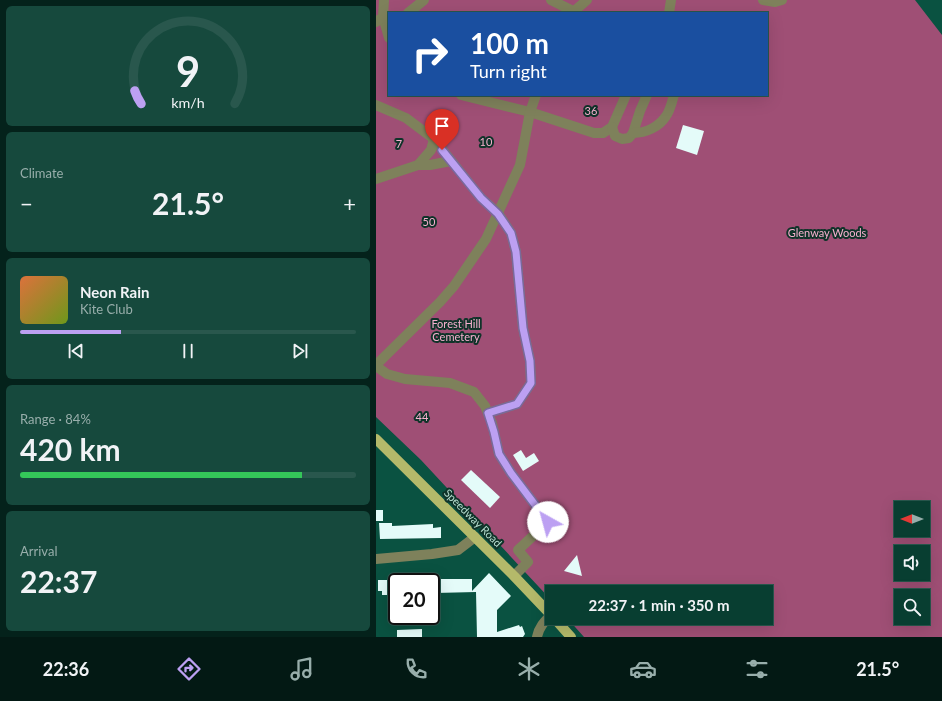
<!DOCTYPE html>
<meta charset="utf-8">
<style>
:root{--surface:#083e31;--page:#16493d;--text:#f1f3f6;--muted:#98aeab;--line:#29574d;--accent:#bca0f2}
body{margin:0;font-family:Lato,sans-serif;background:var(--page);color:var(--text);height:100vh;display:flex;flex-direction:column;font-size:15px;white-space:nowrap}
*{box-sizing:border-box;margin:0}
p{font-size:13px;color:var(--muted)}
.icon{flex:none;width:22px;height:22px;fill:none;stroke:currentColor;stroke-width:2;stroke-linecap:round;stroke-linejoin:round}
.map{position:relative;flex:1;overflow:hidden}
.side{display:flex;flex-direction:column;gap:6px;padding:6px;background:#04221b;width:376px}
.side>*{flex:none}
.top-card{position:absolute;left:12px;top:12px;width:380px;height:84px;border-radius:0px;box-shadow:0 4px 16px #0002,0 0 0 1px var(--line);background:#1a4fa0;color:#fff;overflow:hidden}
.needle{width:26px;rotate:270deg}
.controls{position:absolute;left:518px;top:501px;display:grid;gap:8px}
.controls a{display:grid;place-items:center;width:36px;height:36px;border-radius:0px;background:var(--surface);box-shadow:0 4px 16px #0002,0 0 0 1px var(--line);font-size:20px}
.speed{position:absolute;left:12px;top:573px;display:flex;gap:8px;font-size:20px;font-weight:700;text-align:center}
.speed>*{display:grid;place-content:center;width:52px;height:52px;border-radius:50%;background:var(--surface);box-shadow:0 4px 16px #0002,0 0 0 1px var(--line);line-height:1}
.speed .limit{border:2px solid #111;border-radius:6px;background:#fff;color:#111}
.pin{position:absolute;display:grid;place-items:center;width:34px;height:34px;color:#fff;margin:-41px -17px;border-radius:50% 50% 50% 0;rotate:-45deg;box-shadow:0 0 4px #0007}
.pin .icon{rotate:45deg}
.me{position:absolute;width:44px;margin:-22px;rotate:322deg;stroke-linejoin:round;filter:drop-shadow(0 0 3px #0008)}
.turn{display:flex;align-items:center;gap:14px;height:84px;padding:0 16px;font-size:18px}
.turn .icon{width:52px;height:52px;stroke-width:2.5}
.turn b{display:block;font-size:28px;line-height:34px}
.big{font-size:30px;font-weight:700;line-height:1.1}
.side .tile{flex:1;display:flex;flex-direction:column;justify-content:center;gap:6px;min-width:0;padding:0 14px;border-radius:6px;background:var(--page)}
.side .dial{align-items:center;gap:0}
.dial svg{height:104px;overflow:visible;fill:none;stroke:var(--line);stroke-width:7;stroke-linecap:round;text-anchor:middle}
.dial text{fill:var(--text);stroke:none}
.song{display:flex;align-items:center;gap:12px}
.cover{width:48px;height:48px;border-radius:6px;background:linear-gradient(135deg,hsl(20 70% 55%),hsl(80 70% 35%))}
.played{height:4px;border-radius:2px;background:linear-gradient(90deg,var(--accent) 30%,var(--line) 30%)}
.keys{display:flex;justify-content:space-around;direction:ltr}
.heat{display:flex;justify-content:space-between;align-items:center;font-size:22px;direction:ltr}
.charge{height:6px;border-radius:3px;background:linear-gradient(90deg,#34c759 84%,var(--line) 0)}
.trip{position:absolute;left:169px;top:585px;width:228px;height:40px;border-radius:0px;background:var(--surface);box-shadow:0 4px 16px #0002,0 0 0 1px var(--line);font-weight:700;line-height:40px;text-align:center}
.dock{display:flex;height:64px;justify-content:space-around;align-items:center;background:#031914;color:var(--muted)}
.dock .icon{width:28px;height:28px}
.dock .on{color:var(--accent)}
.dock b{font-size:18px;color:var(--text)}
main{display:flex;flex:1;min-height:0}
.map>svg:first-child{display:block}
.green{fill:#9f4f75;fill-rule:evenodd}
.building{fill:#e4fbf9}
.lines{fill:none;stroke-linecap:round;stroke-linejoin:round}
.minor{stroke:#7e815b;stroke-width:10}
.major{stroke:#b4b96a;stroke-width:10}
.route-casing{stroke:#7a689d;stroke-width:10}
.route{stroke:#bca0f2;stroke-width:7}
.labels{text-anchor:middle;stroke-width:4;stroke-linejoin:round;paint-order:stroke}
.park-label{font-size:11px;fill:#f7b0cf;stroke:#0f3329}
.street-label{font-size:11px;fill:#b7ded0;stroke:#0f3329}
</style>
<main>
<section class="side">
<div class="tile dial"><svg viewBox="0 0 100 80">
<path d="M14 69A42 42 0 1 1 86 69"/>
<path d="M14 69A42 42 0 0 1 9 59" stroke="#bca0f2"/>
<text x="50" y="56" font-size="32" font-weight="700">9</text>
<text x="50" y="72" font-size="11">km/h</text>
</svg></div>
<div class="tile"><p>Climate</p>
<div class="heat"><a>−</a><b class="big">21.5°</b><a>+</a></div>
</div>
<div class="tile">
<div class="song"><i class="cover"></i><div><b>Neon Rain</b><p>Kite Club</p></div></div>
<div class="played"></div>
<div class="keys"><svg class="icon" aria-label="previous" viewBox="0 0 24 24"><path d="M18 5L8 12l10 7zM5 5v14"/></svg><svg class="icon" aria-label="pause" viewBox="0 0 24 24"><path d="M8 5v14M16 5v14"/></svg><svg class="icon" aria-label="next" viewBox="0 0 24 24"><path d="M6 5l10 7-10 7zM19 5v14"/></svg></div>
</div>
<div class="tile"><p>Range · 84%</p><b class="big">420 km</b><div class="charge"></div></div>
<div class="tile"><p>Arrival</p><b class="big">22:37</b></div>
</section>
<div class="map">
<svg width="566" height="637" viewBox="0 0 566 637">
<rect width="100%" height="100%" fill="#0a5241"/>
<path class="green" d="M0,0H539L566,35V637H208L191,618H390V592H176V601L45,460L0,417ZM13,13H391V95H13ZM525,508H547V530H525ZM525,552H547V574H525ZM525,596H547V618H525Z"/>
<g class="building">
<polygon points="307,125 328,131 321,155 300,148"/>
<polygon points="145,450 150,458 158,453 163,461 147,471 137,455"/>
<polygon points="95,470 124,497 114,508 85,480"/>
<rect x="0" y="510" width="7" height="11"/>
<polygon points="3,523 16,523 16,526 57,524 57,528 65,527 65,538 4,539"/>
<polygon points="201,555 206,576 188,571"/>
<polygon points="113,573 135,596 121,610 121,632 143,625 144,627 146,626 149,634 147,637 101,637 100,592 59,593 58,579 96,579 96,591"/>
<polygon points="2,580 14,580 15,595 6,595 6,591 2,591"/>
<rect x="11" y="602" width="10" height="10"/>
<polygon points="46,629 46,637 21,637 21,630"/>
</g>
<g class="lines">
<g class="minor">
<polyline points="175,0 197,11"/>
<polyline points="387,0 399,2 406,0"/>
<polyline points="32,13 48,0"/>
<polyline points="196,13 211,0"/>
<polyline points="293,13 295,0"/>
<polyline points="7,17 13,38"/>
<polyline points="0,22 7,17 8,0"/>
<polyline points="85,95 154,112 218,133 227,133 236,127 250,95"/>
<polyline points="0,105 30,118 58,139 105,198 122,213 135,233 140,252 147,328 154,361 155,383 141,404 112,413"/>
<polyline points="236,127 239,136 246,139 253,138 257,133 264,111 271,95"/>
<path d="M257,133C270,133 283,127 290,116C294,111 296,102 298,95"/>
<polyline points="42,165 55,150 58,139"/>
<polyline points="0,179 42,165 54,165 75,161"/>
<polyline points="0,365 64,302 78,286 110,239 144,165 154,112 160,95"/>
<polyline points="0,366 11,374 29,379 74,383 98,392 109,406 116,423 123,454 135,473 172,522 142,550 152,562 138,576"/>
<polyline points="0,559 56,554 82,550 99,537"/>
<path d="M161,637C163,627 168,622 175,615"/>
</g>
<g class="major">
<polyline points="0,439 138,576 176,616"/>
<polyline points="178,618 195,637"/>
</g>
</g>
<g class="lines">
<defs>
<polyline id="route" points="66,150 105,198 122,214 135,233 140,252 147,328 154,361 155,383 141,404 112,413 118,432 123,454 135,473 172,522"/>
</defs>
<use href="#route" class="route-casing"/>
<use href="#route" class="route"/>
</g>
<g class="labels">
<g class="park-label">
<text x="215" y="115">36</text>
<text x="110" y="146">10</text>
<text x="23" y="148">7</text>
<text x="53" y="226">50</text>
<text x="451" y="237">Glenway Woods</text>
<text x="80" y="328">Forest Hill<tspan x="80" dy="13">Cemetery</tspan></text>
<text x="46" y="421">44</text>
</g>
<g class="street-label">
<text transform="translate(97 518) rotate(45)" y="4">Speedway Road</text>
</g>
</g>
</svg>
<div class="controls">
<a><svg class="needle" viewBox="-14 -14 28 28"><path d="M0-13l5 13h-10z" fill="#e53935"/><path d="M0 13l5-13h-10z" fill="#98aeab"/></svg></a>
<a><svg class="icon" aria-label="sound" viewBox="0 0 24 24"><path d="M4 9h4l5-4v14l-5-4H4zM17 9q2 3 0 6"/></svg></a>
<a><svg class="icon" aria-label="search" viewBox="0 0 24 24"><circle cx="10" cy="10" r="6"/><path d="M15 15l6 6"/></svg></a>
</div>
<div class="speed"><div class="limit">20</div></div>
<div class="pin" style="left:66px;top:150px;background:#d93025"><svg class="icon" aria-label="arrive" viewBox="0 0 24 24"><path d="M6 21V4h12l-3 4 3 4H6"/></svg></div>
<svg class="me" style="left:172px;top:522px" viewBox="-20 -20 40 40"><circle r="19" fill="#fff"/><path d="M0-13L10 11 0 6-10 11z" fill="#bca0f2"/></svg>
<div class="trip">22:37 · 1 min · 350 m</div>
<div class="top-card">
<div class="turn"><svg class="icon" aria-label="right" viewBox="0 0 24 24"><path d="M7 20v-9h11M14 6l5 5-5 5"/></svg><div><b>100 m</b>Turn right</div></div>
</div>
</div>
</main>
<nav class="dock">
<b>22:36</b>
<svg class="icon on" aria-label="directions" viewBox="0 0 24 24"><path d="M12 3l9 9-9 9-9-9zM9 14v-3h6M13 9l2 2-2 2"/></svg>
<svg class="icon" aria-label="music" viewBox="0 0 24 24"><path d="M9 18V5l10-2v13"/><circle cx="6" cy="18" r="3"/><circle cx="16" cy="16" r="3"/></svg>
<svg class="icon" aria-label="phone" viewBox="0 0 24 24"><path d="M5 4h4l2 5-3 2q2 4 5 5l2-3 5 2v4C11 20 4 13 5 4z"/></svg>
<svg class="icon" aria-label="climate" viewBox="0 0 24 24"><path d="M12 3v18M4 7l16 10M4 17L20 7"/></svg>
<svg class="icon" aria-label="car" viewBox="0 0 24 24"><path d="M5 17H2v-5l4-1 3-4h7l3 4 3 1v5h-3M9 17h6M6 11h13"/><circle cx="7" cy="17" r="2"/><circle cx="17" cy="17" r="2"/></svg>
<svg class="icon" aria-label="filters" viewBox="0 0 24 24"><path d="M4 7h16M4 17h16"/><circle cx="9" cy="7" r="2"/><circle cx="15" cy="17" r="2"/></svg>
<b>21.5°</b>
</nav>
